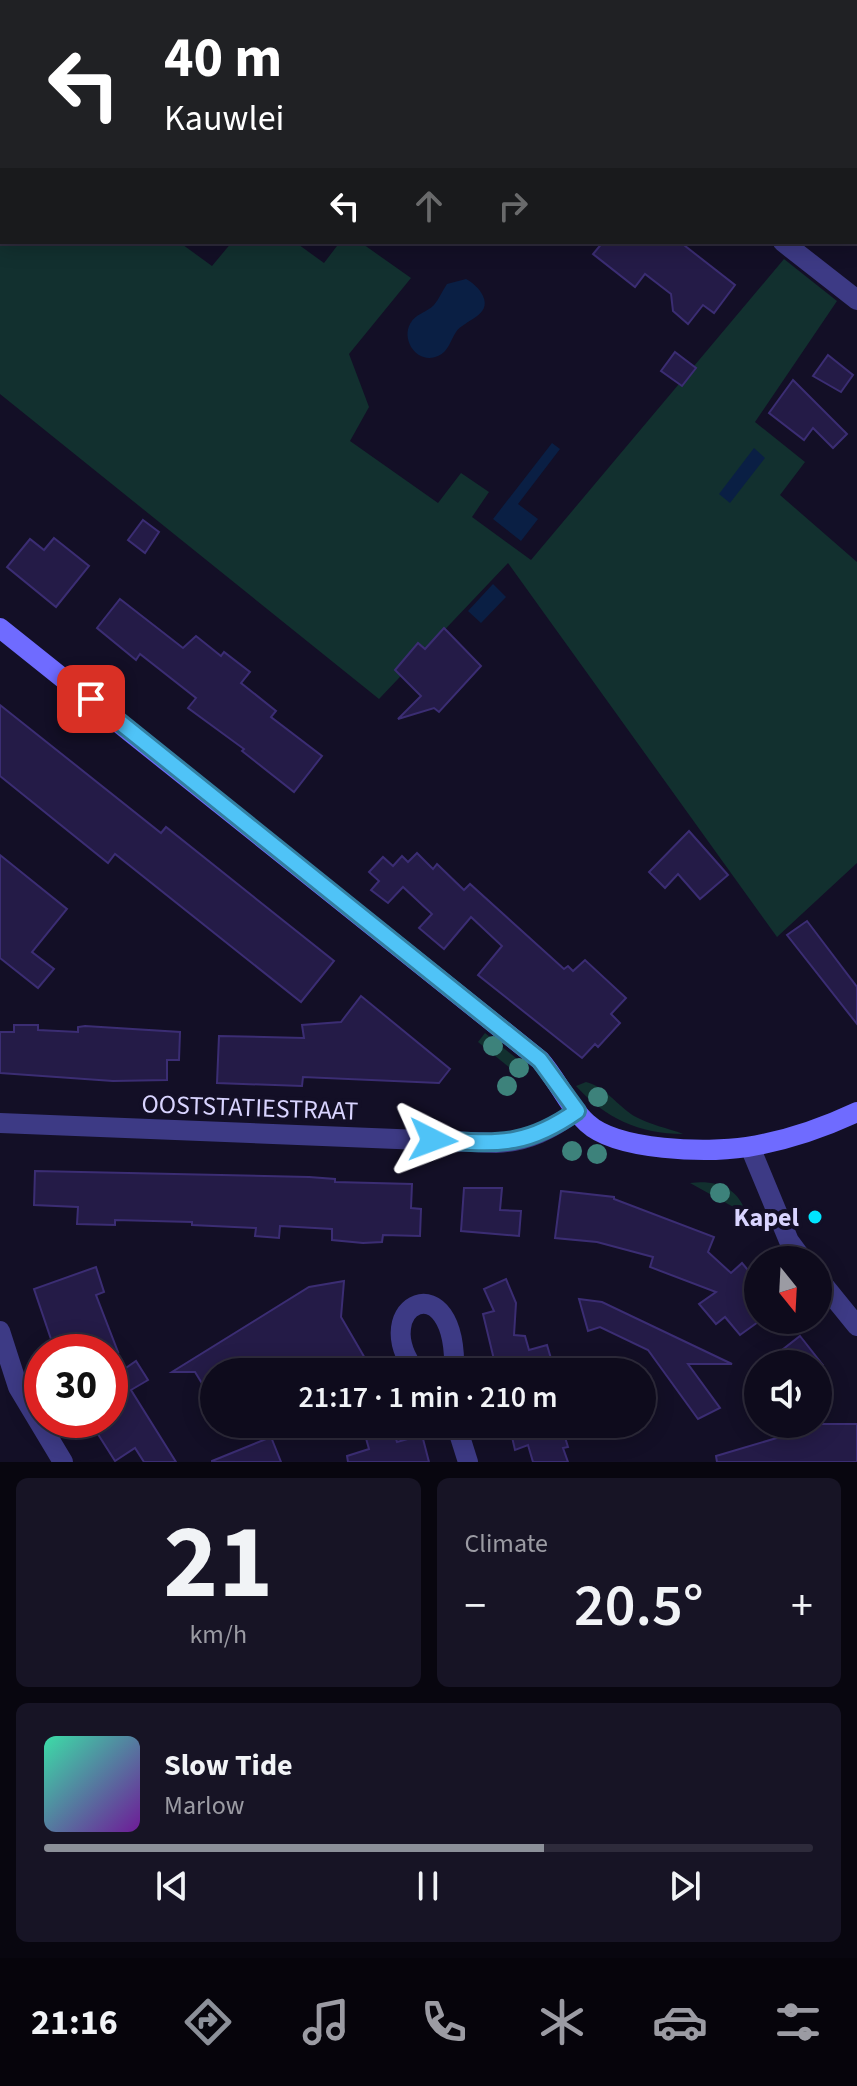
<!DOCTYPE html>
<meta charset="utf-8">
<style>
:root{--surface:#0e0b1c;--page:#171425;--text:#f1f3f6;--muted:#9b9ba3;--line:#2e2b3b;--accent:#8c9099}
body{margin:0;font-family:"Source Sans 3",sans-serif;background:var(--page);color:var(--text);height:100vh;display:flex;flex-direction:column;font-size:30px;white-space:nowrap}
*{box-sizing:border-box;margin:0}
p{font-size:26px;color:var(--muted)}
.icon{flex:none;width:44px;height:44px;fill:none;stroke:currentColor;stroke-width:2;stroke-linecap:round;stroke-linejoin:round}
.map{position:relative;height:1462px;overflow:hidden}
.side{display:flex;flex-direction:column;gap:16px;padding:16px;background:#08060f;flex:1}
.side>*{flex:none}
.banner{position:absolute;left:0px;top:0px;width:858px;height:244px;box-shadow:0 4px 20px #0003,0 0 0 2px var(--line);background:#202124;color:#fff;overflow:hidden}
.needle{width:52px;rotate:162deg}
.tools{position:absolute;left:744px;top:1246px;display:grid;gap:16px}
.tools a{display:grid;place-items:center;width:88px;height:88px;border-radius:50%;background:var(--surface);box-shadow:0 4px 20px #0003,0 0 0 2px var(--line);font-size:40px}
.speed{position:absolute;left:24px;top:1334px;display:flex;gap:16px;font-size:40px;font-weight:700;text-align:center}
.speed>*{display:grid;place-content:center;width:104px;height:104px;border-radius:50%;background:var(--surface);box-shadow:0 4px 20px #0003,0 0 0 2px var(--line);line-height:1}
.speed .limit{border:12px solid #d22;background:#fff;color:#111}
.pin{position:absolute;display:grid;place-items:center;width:68px;height:68px;color:#fff;margin:-34px;border-radius:16px;box-shadow:0 4px 12px #0006}
.me{position:absolute;width:88px;margin:-44px;rotate:93deg;stroke-linejoin:round;filter:drop-shadow(0 0 6px #0008)}
.turn{display:flex;align-items:center;gap:28px;height:168px;padding:0 32px;font-size:36px}
.turn .icon{width:104px;height:104px;stroke-width:2.5}
.turn b{display:block;font-size:56px;line-height:68px}
.lanes{display:flex;align-items:center;height:76px;padding:0 32px;background:#0003;justify-content:center;gap:40px;direction:ltr}
.lanes .off{opacity:.35}
.big{font-size:60px;font-weight:600;line-height:1.1}
.side .widget{flex:1;display:flex;flex-direction:column;justify-content:center;gap:12px;min-width:0;padding:0 28px;border-radius:12px;background:var(--page)}
.side .dial{align-items:center;gap:0}
.dial b{font-size:104px;line-height:1}
.song{display:flex;align-items:center;gap:24px}
.cover{width:96px;height:96px;border-radius:12px;background:linear-gradient(135deg,hsl(160 70% 55%),hsl(280 70% 35%))}
.played{height:8px;border-radius:4px;background:linear-gradient(90deg,var(--accent) 65%,var(--line) 65%)}
.keys{display:flex;justify-content:space-around;direction:ltr}
.heat{display:flex;justify-content:space-between;align-items:center;font-size:44px;direction:ltr}
.side .tiles{flex:1;display:grid;gap:16px;grid-template-columns:1fr 1fr}
.widget:last-child{grid-column:span 2}
.trip{position:absolute;left:200px;top:1358px;width:456px;height:80px;border-radius:40px;background:var(--surface);box-shadow:0 4px 20px #0003,0 0 0 2px var(--line);font-weight:600;line-height:80px;text-align:center}
.dock{display:flex;height:128px;justify-content:space-around;align-items:center;background:#06040b;color:var(--muted)}
.dock .icon{width:56px;height:56px}
.dock .active{color:var(--accent)}
.dock b{font-size:36px;color:var(--text)}
.map>svg:first-child{display:block}
.green{fill:#12302f}
.water{fill:#0a1f44}
.building{fill:#241b47;stroke:#3b2d73;stroke-width:2}
.lines{fill:none;stroke-linecap:round;stroke-linejoin:round}
.street{stroke:#3d3a85;stroke-width:20}
.secondary{stroke:#6f6bff;stroke-width:20}
.tree{fill:#3d827b}
.route-casing{stroke:#337fa1;stroke-width:20}
.route{stroke:#4fc3f7;stroke-width:14}
.poi-dot{fill:#00e5ff;stroke:#130f26;stroke-width:3}
.labels{text-anchor:middle;stroke-width:8;stroke-linejoin:round;paint-order:stroke}
.street-label{font-size:26px;fill:#d9d4ff;stroke:#130f26}
.poi-label{font-size:26px;font-weight:bold;fill:#d9d4ff;stroke:#130f26;text-anchor:end}
</style>
<div class="map">
<svg width="857" height="1462" viewBox="0 0 857 1462">
<rect width="100%" height="100%" fill="#130f26"/>
<g class="green">
<polygon points="0,51 2,242 179,242 212,266 232,242 295,242 324,263 340,242 360,242 411,278 349,354 369,407 350,441 438,503 461,473 489,492 472,517 531,560 784,259 837,301 755,422 805,462 780,495 857,562 857,863 777,937 508,563 379,699 0,394"/>
<polygon points="485,1033 527,1067 520,1076 478,1042"/>
<path d="M586,1082C604,1086 618,1106 634,1116C650,1125 668,1128 683,1134C639,1134 605,1118 576,1086Z"/>
<path d="M690,1183C717,1180 738,1187 746,1214Z"/>
</g>
<g class="water">
<path d="M466,279C473,283 480,289 483,296C492,316 464,320 456,332C450,341 449,351 438,356C418,365 401,341 410,324C416,313 426,313 434,305C439,299 442,291 447,284Z"/>
<polygon points="552,443 560,449 518,504 538,519 521,541 493,519"/>
<polygon points="754,448 765,458 730,503 719,494"/>
<polygon points="493,584 506,597 481,623 468,611"/>
</g>
<g class="building">
<polygon points="603,242 680,242 735,285 714,313 703,305 688,324 673,311 671,294 645,274 635,287 593,254"/>
<polygon points="675,352 696,368 682,386 661,371"/>
<polygon points="828,355 853,375 841,392 813,376"/>
<polygon points="793,380 847,434 833,448 813,428 804,440 769,413"/>
<polygon points="143,520 159,532 145,553 128,540"/>
<polygon points="54,538 89,566 56,607 7,567 30,539 44,550"/>
<polygon points="120,599 183,648 196,636 221,656 224,652 250,672 241,683 276,711 271,717 322,756 294,792 242,751 244,749 188,708 196,698 140,654 136,660 97,628"/>
<polygon points="444,628 481,666 439,712 434,708 398,719 421,696 395,670 418,643 425,649"/>
<polygon points="0,705 161,833 166,827 334,961 301,1002 115,854 108,863 0,776"/>
<polygon points="689,831 728,875 700,899 678,874 665,888 649,872"/>
<polygon points="417,853 433,869 437,864 464,890 470,884 564,969 568,966 573,971 585,960 626,998 611,1014 620,1023 598,1047 595,1044 582,1058 478,975 502,946 471,917 444,949 419,928 432,914 403,887 388,903 371,890 379,881 369,872 383,857 393,866 402,856 408,862"/>
<polygon points="0,855 67,909 32,952 54,969 38,988 0,958"/>
<polygon points="807,921 857,987 857,1024 787,935"/>
<polygon points="361,996 450,1069 439,1083 303,1077 302,1086 217,1083 219,1036 304,1038 302,1025 341,1022"/>
<polygon points="14,1025 38,1025 38,1030 78,1032 78,1027 85,1026 180,1032 179,1060 167,1060 167,1080 113,1081 0,1073 0,1032 14,1032"/>
<polygon points="35,1171 309,1177 335,1179 335,1182 412,1184 411,1208 421,1209 420,1236 383,1235 382,1242 363,1243 332,1240 332,1229 280,1226 279,1238 255,1236 256,1228 192,1225 192,1222 115,1220 115,1225 77,1224 78,1207 34,1205"/>
<polygon points="464,1188 502,1188 500,1210 521,1211 519,1236 461,1231"/>
<polygon points="561,1191 614,1197 614,1199 714,1237 708,1252 731,1273 742,1263 758,1282 758,1322 740,1335 725,1317 716,1324 699,1304 716,1292 650,1267 653,1257 597,1242 555,1238"/>
<polygon points="96,1267 104,1292 96,1295 118,1352 82,1352 74,1338 53,1345 34,1289"/>
<polygon points="506,1279 516,1303 514,1335 525,1336 529,1350 547,1345 555,1372 497,1372 483,1314 494,1311 484,1289"/>
<polygon points="344,1281 341,1317 373,1372 214,1372 214,1403 195,1372 172,1372 309,1287"/>
<polygon points="579,1299 602,1302 732,1364 688,1364 720,1408 698,1419 648,1350 600,1327 588,1331"/>
<polygon points="800,1336 822,1364 764,1364"/>
<polygon points="110,1355 120,1372 136,1361 148,1380 131,1390 176,1462 144,1462 135,1448 115,1461 89,1420 110,1420"/>
<polygon points="362,1424 391,1424 397,1442 422,1435 429,1462 348,1462 347,1456 369,1449"/>
<polygon points="509,1424 580,1424 581,1428 564,1434 568,1447 563,1448 568,1462 533,1462 528,1445 515,1450"/>
<polygon points="793,1424 857,1424 857,1462 717,1462 716,1456 780,1437 778,1428"/>
<polygon points="271,1437 281,1462 212,1462 212,1461"/>
</g>
<g class="lines">
<g class="street">
<polyline points="474,0 477,2"/>
<polyline points="783,242 857,300"/>
<path d="M0,1123L496,1143C528,1142 552,1129 577,1111"/>
<polyline points="750,1147 789,1241 803,1260"/>
<polyline points="818,1278 857,1326"/>
<polyline points="0,1331 18,1387 63,1462"/>
<path d="M416,1372C365,1305 458,1260 454,1372"/>
<polyline points="456,1424 468,1462"/>
</g>
<path class="secondary" d="M0,628L540,1060C557,1079 568,1106 587,1123C617,1151 707,1153 747,1147C784,1141 823,1128 857,1112"/>
</g>
<g class="tree">
<circle cx="493" cy="1046" r="10"/>
<circle cx="519" cy="1068" r="10"/>
<circle cx="507" cy="1086" r="10"/>
<circle cx="598" cy="1097" r="10"/>
<circle cx="572" cy="1151" r="10"/>
<circle cx="597" cy="1154" r="10"/>
<circle cx="720" cy="1193" r="10"/>
</g>
<g class="lines">
<defs>
<path id="route" d="M91,699L540,1060L577,1111C523,1149 495,1143 433,1140"/>
</defs>
<use href="#route" class="route-casing"/>
<use href="#route" class="route"/>
</g>
<circle class="poi-dot" cx="815" cy="1217" r="8"/>
<g class="labels">
<g class="street-label">
<text transform="translate(250 1107) rotate(2)" y="9">OOSTSTATIESTRAAT</text>
</g>
<g class="poi-label">
<text x="799" y="1226">Kapel</text>
</g>
</g>
</svg>
<div class="tools">
<a><svg class="needle" viewBox="-14 -14 28 28"><path d="M0-13l5 13h-10z" fill="#e53935"/><path d="M0 13l5-13h-10z" fill="#9b9ba3"/></svg></a>
<a><svg class="icon" aria-label="sound" viewBox="0 0 24 24"><path d="M4 9h4l5-4v14l-5-4H4zM17 9q2 3 0 6"/></svg></a>
</div>
<div class="speed"><div class="limit">30</div></div>
<div class="pin" style="left:91px;top:699px;background:#d93025"><svg class="icon" aria-label="arrive" viewBox="0 0 24 24"><path d="M6 21V4h12l-3 4 3 4H6"/></svg></div>
<svg class="me" style="left:433px;top:1140px" viewBox="-20 -20 40 40"><path d="M0-17L14 15 0 8-14 15z" fill="#4fc3f7" stroke="#fff" stroke-width="4"/></svg>
<div class="trip">21:17 · 1 min · 210 m</div>
<div class="banner">
<div class="turn"><svg class="icon" aria-label="left" viewBox="0 0 24 24"><path d="M17 20v-9H6M10 6l-5 5 5 5"/></svg><div><b>40 m</b>Kauwlei</div></div>
<div class="lanes"><svg class="icon" aria-label="left" viewBox="0 0 24 24"><path d="M17 20v-9H6M10 6l-5 5 5 5"/></svg><svg class="icon off" aria-label="ahead" viewBox="0 0 24 24"><path d="M12 20V5M6 11l6-6 6 6"/></svg><svg class="icon off" aria-label="right" viewBox="0 0 24 24"><path d="M7 20v-9h11M14 6l5 5-5 5"/></svg></div>
</div>
</div>
<section class="side">
<div class="tiles">
<div class="widget dial"><b>21</b><p>km/h</p></div>
<div class="widget"><p>Climate</p>
<div class="heat"><a>−</a><b class="big">20.5°</b><a>+</a></div>
</div>
<div class="widget">
<div class="song"><i class="cover"></i><div><b>Slow Tide</b><p>Marlow</p></div></div>
<div class="played"></div>
<div class="keys"><svg class="icon" aria-label="previous" viewBox="0 0 24 24"><path d="M18 5L8 12l10 7zM5 5v14"/></svg><svg class="icon" aria-label="pause" viewBox="0 0 24 24"><path d="M8 5v14M16 5v14"/></svg><svg class="icon" aria-label="next" viewBox="0 0 24 24"><path d="M6 5l10 7-10 7zM19 5v14"/></svg></div>
</div>
</div>
</section>
<nav class="dock">
<b>21:16</b>
<svg class="icon active" aria-label="directions" viewBox="0 0 24 24"><path d="M12 3l9 9-9 9-9-9zM9 14v-3h6M13 9l2 2-2 2"/></svg>
<svg class="icon" aria-label="music" viewBox="0 0 24 24"><path d="M9 18V5l10-2v13"/><circle cx="6" cy="18" r="3"/><circle cx="16" cy="16" r="3"/></svg>
<svg class="icon" aria-label="phone" viewBox="0 0 24 24"><path d="M5 4h4l2 5-3 2q2 4 5 5l2-3 5 2v4C11 20 4 13 5 4z"/></svg>
<svg class="icon" aria-label="climate" viewBox="0 0 24 24"><path d="M12 3v18M4 7l16 10M4 17L20 7"/></svg>
<svg class="icon" aria-label="car" viewBox="0 0 24 24"><path d="M5 17H2v-5l4-1 3-4h7l3 4 3 1v5h-3M9 17h6M6 11h13"/><circle cx="7" cy="17" r="2"/><circle cx="17" cy="17" r="2"/></svg>
<svg class="icon" aria-label="filters" viewBox="0 0 24 24"><path d="M4 7h16M4 17h16"/><circle cx="9" cy="7" r="2"/><circle cx="15" cy="17" r="2"/></svg>
</nav>
